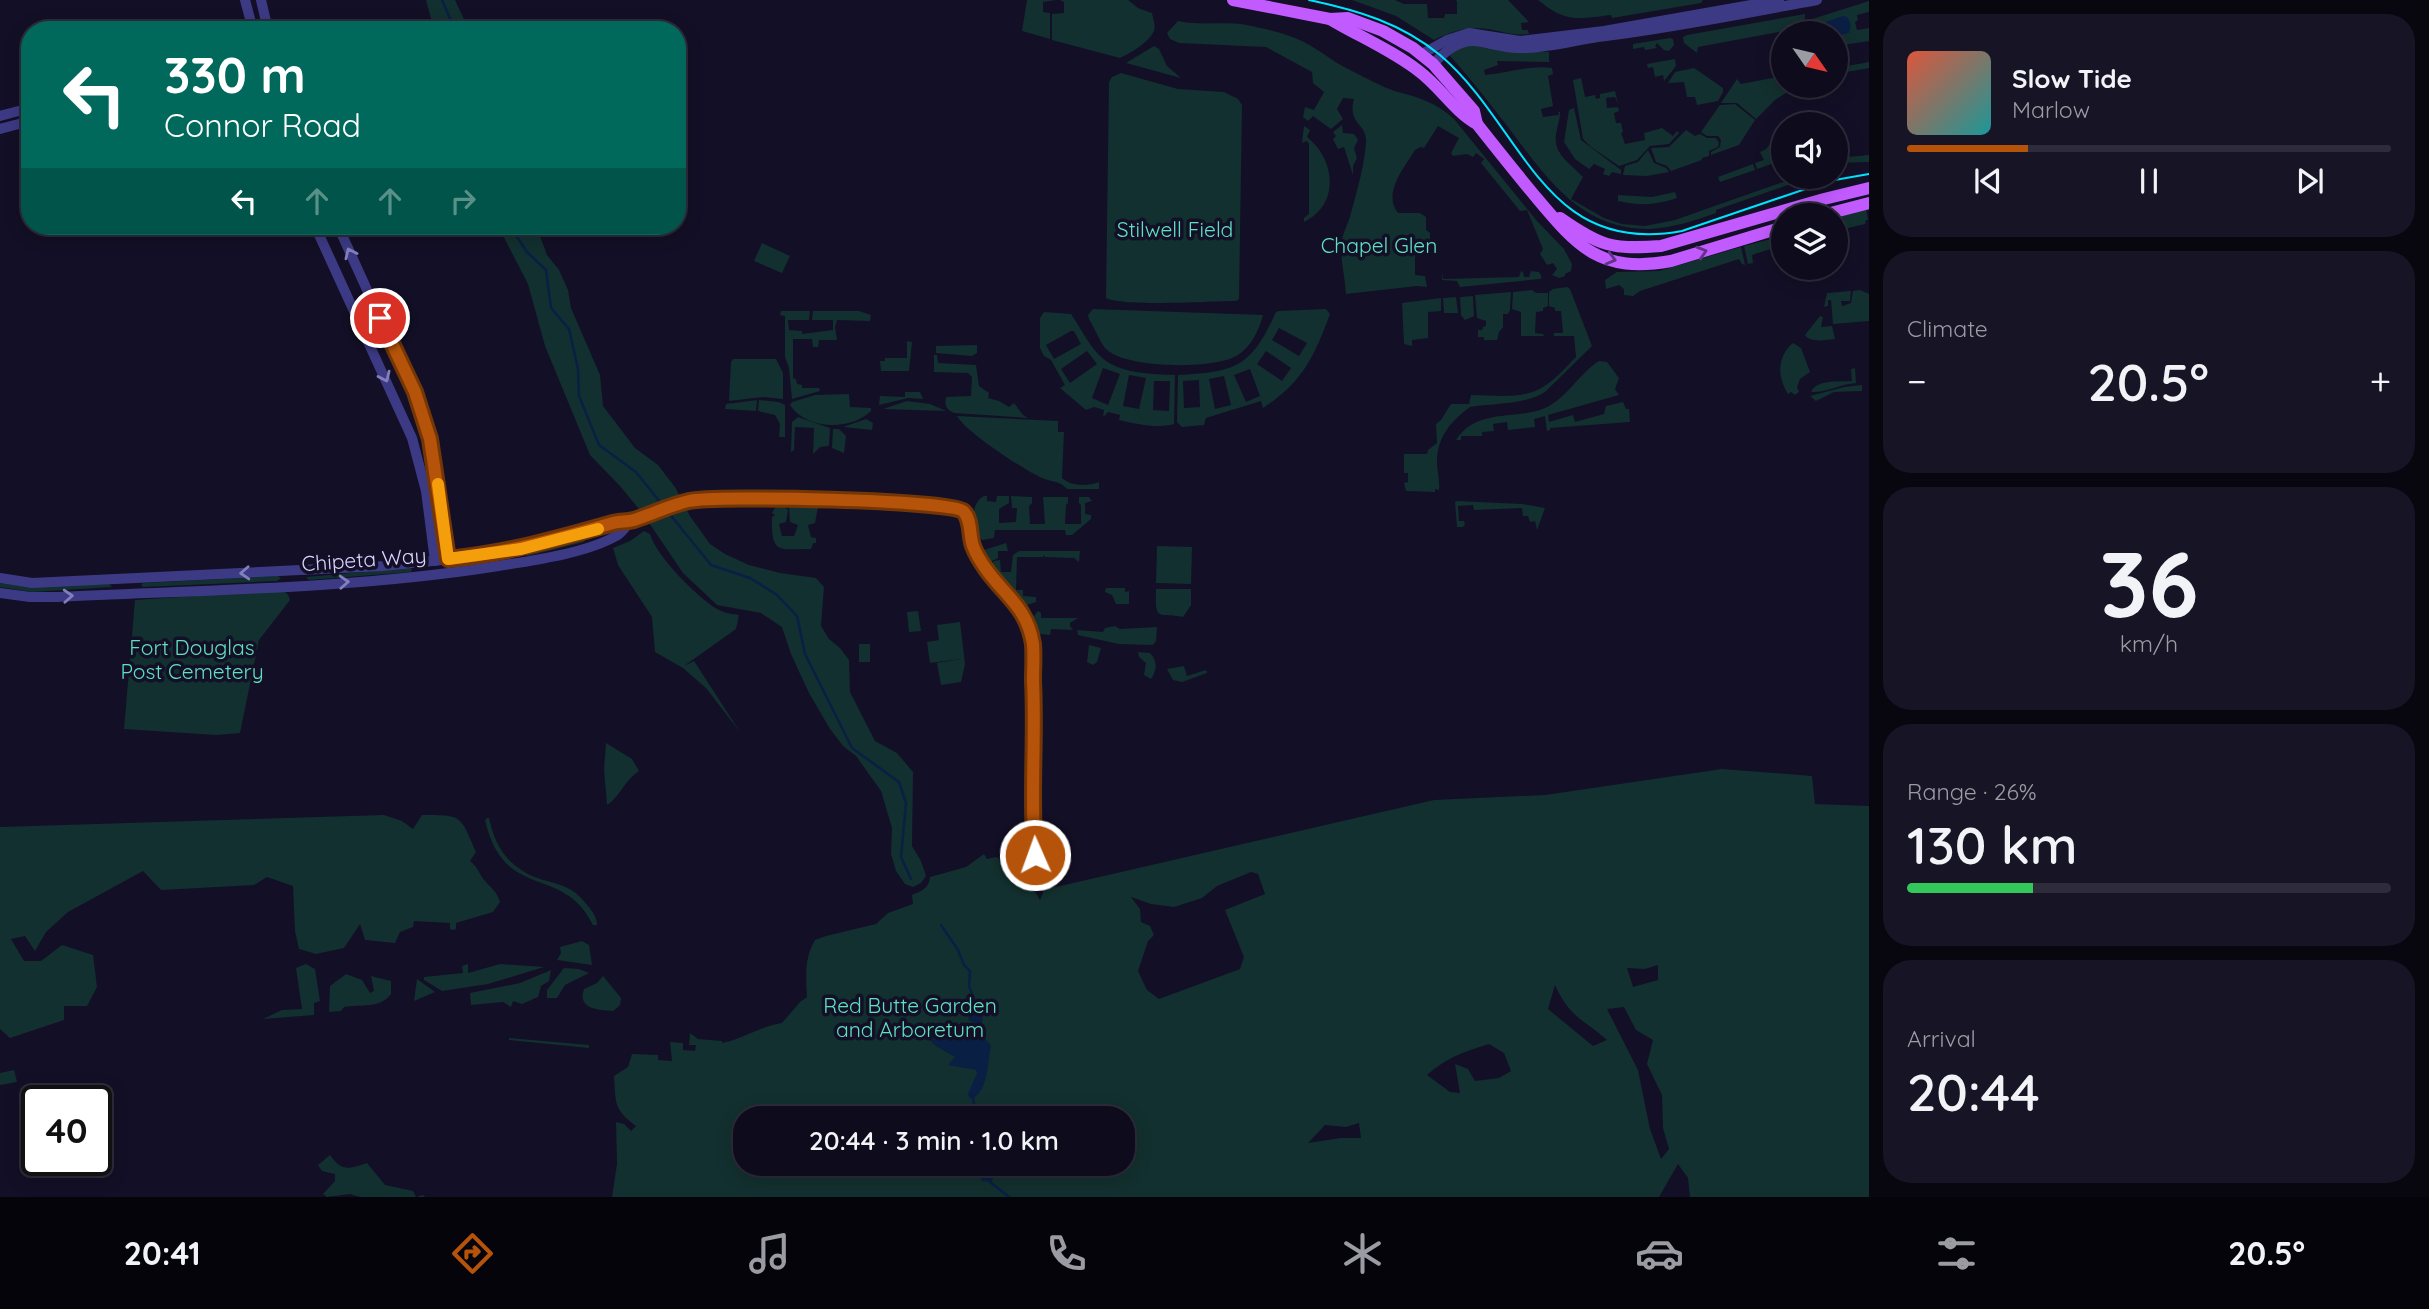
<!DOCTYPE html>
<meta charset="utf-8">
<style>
:root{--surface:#0e0b1c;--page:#171425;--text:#f1f3f6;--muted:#9b9ba3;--line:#2e2b3b;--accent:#b45309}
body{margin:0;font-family:Quicksand,sans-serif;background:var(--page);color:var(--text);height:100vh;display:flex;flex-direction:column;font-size:26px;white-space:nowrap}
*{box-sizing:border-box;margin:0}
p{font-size:23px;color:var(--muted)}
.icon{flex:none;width:38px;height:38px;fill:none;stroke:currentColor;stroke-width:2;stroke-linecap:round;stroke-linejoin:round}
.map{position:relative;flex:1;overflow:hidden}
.sheet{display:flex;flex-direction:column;gap:14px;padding:14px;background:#08060f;width:560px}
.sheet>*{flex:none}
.banner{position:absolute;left:21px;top:21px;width:665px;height:214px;border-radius:28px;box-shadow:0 4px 18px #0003,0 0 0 2px var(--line);background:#00695c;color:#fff;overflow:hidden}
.needle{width:46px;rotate:124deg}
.buttons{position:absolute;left:1771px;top:21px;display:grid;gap:14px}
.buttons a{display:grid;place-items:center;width:77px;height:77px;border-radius:50%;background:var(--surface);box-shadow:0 4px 18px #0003,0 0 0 2px var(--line);font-size:35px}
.speed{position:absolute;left:21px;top:1085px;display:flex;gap:14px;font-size:35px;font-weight:700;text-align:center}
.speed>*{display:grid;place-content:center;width:91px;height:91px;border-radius:50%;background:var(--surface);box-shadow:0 4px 18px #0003,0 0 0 2px var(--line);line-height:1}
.speed .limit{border:4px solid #111;border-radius:10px;background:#fff;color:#111}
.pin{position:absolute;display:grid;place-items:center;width:60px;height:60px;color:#fff;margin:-30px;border:4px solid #fff;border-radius:50%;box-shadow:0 2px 7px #0007}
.me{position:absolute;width:77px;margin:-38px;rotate:358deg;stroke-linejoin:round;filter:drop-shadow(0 0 5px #0008)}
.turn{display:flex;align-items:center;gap:24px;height:147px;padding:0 28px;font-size:32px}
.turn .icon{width:91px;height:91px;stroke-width:2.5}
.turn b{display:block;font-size:49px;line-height:60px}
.lanes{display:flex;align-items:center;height:66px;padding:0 28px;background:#0003;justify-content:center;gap:35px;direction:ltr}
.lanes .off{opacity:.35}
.big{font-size:52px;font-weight:600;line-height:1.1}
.sheet .tile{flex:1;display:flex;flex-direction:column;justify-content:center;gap:10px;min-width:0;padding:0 24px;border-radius:28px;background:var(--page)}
.sheet .dial{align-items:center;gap:0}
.dial b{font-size:91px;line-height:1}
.song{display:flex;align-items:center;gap:21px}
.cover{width:84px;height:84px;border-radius:10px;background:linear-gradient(135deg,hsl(10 70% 55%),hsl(180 70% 35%))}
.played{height:7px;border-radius:4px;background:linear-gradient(90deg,var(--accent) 25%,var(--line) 25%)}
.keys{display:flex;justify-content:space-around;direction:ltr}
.heat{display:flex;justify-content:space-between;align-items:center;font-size:38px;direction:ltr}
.charge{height:10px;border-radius:5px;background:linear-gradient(90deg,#34c759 26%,var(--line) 0)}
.trip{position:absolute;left:733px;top:1106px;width:402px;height:70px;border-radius:28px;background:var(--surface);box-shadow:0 4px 18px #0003,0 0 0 2px var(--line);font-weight:600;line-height:70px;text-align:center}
.tabs{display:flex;height:112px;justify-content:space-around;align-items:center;background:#06040b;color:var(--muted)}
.tabs .icon{width:49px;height:49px}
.tabs .selected{color:var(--accent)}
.tabs b{font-size:32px;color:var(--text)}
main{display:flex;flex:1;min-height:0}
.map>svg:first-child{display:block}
.green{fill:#12302f;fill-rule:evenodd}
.water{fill:#0a1f44}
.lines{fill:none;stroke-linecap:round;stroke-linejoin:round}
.stream{stroke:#0a1f44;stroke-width:2.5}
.minor{stroke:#3d3a85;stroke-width:10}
.major{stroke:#c25bff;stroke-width:12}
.tram{stroke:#00e5ff;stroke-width:2}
.oneway{stroke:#623188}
.oneway2{stroke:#837fbc}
.route-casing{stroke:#753606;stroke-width:18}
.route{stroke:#b45309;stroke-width:12}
.slow{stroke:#f59e0b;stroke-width:12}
.labels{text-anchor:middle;stroke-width:7;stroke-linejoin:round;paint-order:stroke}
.park-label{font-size:21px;fill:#5fe0c0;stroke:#130f26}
.street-label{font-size:21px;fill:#d9d4ff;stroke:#130f26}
</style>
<main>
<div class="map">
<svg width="1869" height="1197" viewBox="0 0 1869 1197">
<rect width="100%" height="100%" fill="#130f26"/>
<g class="green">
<polygon points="426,0 455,0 469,30 434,30"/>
<polygon points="1027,0 1056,0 1043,2 1043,12 1050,13 1050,39 1022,31"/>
<path d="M1060,0H1128L1138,8L1152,13C1153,19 1156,26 1154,31C1149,42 1131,53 1120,58L1052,40V14L1064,13V2Z"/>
<path d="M1352,0H1395L1404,4H1427L1428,18H1444L1445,14H1457V1L1455,0H1508L1529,22L1521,23L1522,30H1528L1529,34C1515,36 1503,32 1489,29C1469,26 1451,31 1434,40L1396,16Z"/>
<path d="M1538,0H1703L1701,3L1612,18L1611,15C1577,19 1566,23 1538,0Z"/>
<polygon points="1869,1 1869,12 1857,15 1858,20 1855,22 1857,30 1869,28 1869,41 1836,46 1836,33 1806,33 1805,26 1809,20"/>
<polygon points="1805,14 1804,33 1802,33 1800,28 1698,47 1697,53 1684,43 1683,37 1687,35"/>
<path d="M1178,21C1201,26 1224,21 1247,25C1265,29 1287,33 1304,42C1320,50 1333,62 1350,70C1362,76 1386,89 1398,92C1418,97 1437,103 1454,119L1537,221L1564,249L1572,264L1571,271L1565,274V276L1559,278L1552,275L1557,269L1553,263L1547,265L1540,254L1543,249L1527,210L1520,211L1481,163L1484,159L1476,153L1473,157L1467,154L1453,156L1451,153L1459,138L1438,126L1424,148L1421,147L1415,150C1405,167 1382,193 1398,213H1420L1426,217V230L1430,233V241L1415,244V275L1425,276L1427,287L1417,286L1346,294C1345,276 1339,257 1342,239C1344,230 1349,222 1351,213C1357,191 1364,167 1366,143C1368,123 1347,125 1354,99L1343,98L1337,109L1343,119L1331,129L1313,116L1308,121L1303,117L1305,107L1314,110L1324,92L1313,83L1312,72L1266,47L1179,43L1170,39L1167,33Z"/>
<polygon points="1670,38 1673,39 1674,45 1669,51 1664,50 1657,43 1655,46 1657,48 1645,50 1644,47 1633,49 1633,44"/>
<path d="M1463,45L1549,52V62L1497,61L1498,65L1484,70L1485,75C1507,73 1529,65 1552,68L1553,74L1548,76L1553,106L1541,109L1543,117L1559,115L1558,112H1560C1560,120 1557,127 1556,135C1553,154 1572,165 1583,177L1571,199L1604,218L1622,224L1645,226L1675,220L1797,177H1811L1716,210V213C1694,221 1672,228 1649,229C1582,230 1547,179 1511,131C1491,105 1472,80 1450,56L1452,51Z"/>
<polygon points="1154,46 1159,49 1167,66 1181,78 1126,63"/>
<polygon points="1675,59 1676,66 1664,81 1663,75 1655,77 1653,67 1648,68 1647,64"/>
<polygon points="1869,62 1869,68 1836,74 1836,68"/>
<polygon points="1694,68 1723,88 1723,92 1718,101 1697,105 1695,97 1687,97 1684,82 1668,83 1675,72"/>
<path d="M1121,73L1178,89L1224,92L1238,99L1242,105L1239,299L1236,301C1211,301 1124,307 1106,298L1109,82L1112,77Z"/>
<polygon points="1783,76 1783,80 1778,82 1780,88 1797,86 1775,100 1756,119 1737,103 1721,103 1737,79 1741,84"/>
<polygon points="1581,78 1585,97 1595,95 1596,99 1600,98 1600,94 1615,91 1618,104 1615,97 1606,98 1607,108 1618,107 1619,111 1614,113 1616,123 1621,123 1623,132 1621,133 1625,144 1645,140 1644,133 1662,128 1673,136 1677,131 1679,133 1669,144 1650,146 1637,160 1619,166 1591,147 1583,139 1573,80"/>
<polygon points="1735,104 1755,120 1739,145 1711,155 1711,152 1720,147 1721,140 1718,136 1707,136 1701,132 1720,105"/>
<polygon points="1574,108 1581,140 1621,170 1621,174 1612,172 1609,176 1603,174 1605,169 1594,164 1589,169 1575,159 1564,142 1569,110"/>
<polygon points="1342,125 1343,133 1354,134 1358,140 1354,148 1357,158 1353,166 1353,175 1344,147 1338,149 1333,139 1336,136 1333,132"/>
<path d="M1304,126L1310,130L1307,137C1335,159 1341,204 1304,222V218L1309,214V144L1307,141L1302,143Z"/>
<polygon points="1686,130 1695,136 1700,134 1707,138 1716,138 1719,143 1718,147 1709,151 1709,156 1702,158 1702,160 1671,171 1667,166 1656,162 1651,148 1669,147"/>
<polygon points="1779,132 1783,133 1783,160 1757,169 1755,163 1764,160 1760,152 1766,149"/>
<polygon points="1648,150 1654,163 1666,168 1669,172 1647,176 1623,175 1625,166 1638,162"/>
<polygon points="1869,155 1869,162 1836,163 1836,158"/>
<polygon points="1753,164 1755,170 1720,182 1718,177"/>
<path d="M1675,192L1677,198C1657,205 1639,206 1618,201V195L1652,197Z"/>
<polygon points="1866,208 1868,220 1866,220 1865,224 1836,231 1836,216"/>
<polygon points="498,226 533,226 540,236 547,255 559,270 568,290 571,308 600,375 603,406 635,448 658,465 675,487 690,516 710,544 725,554 749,565 780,573 816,578 824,587 821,626 829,639 840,648 849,660 850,692 875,741 897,753 913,772 912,846 921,861 926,876 921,883 913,887 905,884 896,871 891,854 892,828 881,791 856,756 843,746 830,729 809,693 791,654 782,627 761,613 717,605 683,573 643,514 620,486 590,455 545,346 528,284"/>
<polygon points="1783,236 1783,245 1752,255 1753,263 1748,264 1744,246"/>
<polygon points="762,243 790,256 782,273 754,261"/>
<polygon points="1741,247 1745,265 1742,264 1739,259 1640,291 1633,296 1624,295 1624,289 1619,285 1606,289 1605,280 1617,272 1659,271"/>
<polygon points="1521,271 1523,272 1524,277 1529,277 1531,271 1539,272 1542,277 1540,279 1460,287 1457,281 1442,280 1442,273 1443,279 1519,277"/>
<path d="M1567,287L1570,289L1592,346L1545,392C1524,405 1494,403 1470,407C1451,421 1437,437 1437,462C1437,471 1440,480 1439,490L1435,489V492L1406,491L1404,483L1408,482V473H1404V454H1427L1428,450L1437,443L1436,424L1441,420L1451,404H1469L1471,395C1494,395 1523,400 1543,387C1555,380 1566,367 1576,357L1574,336H1554V333H1563L1561,311H1555V308L1549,306V292L1553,289Z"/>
<polygon points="1532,290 1536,293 1548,293 1548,306 1543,308 1543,311 1536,312 1535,333 1543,334 1544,336 1521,336 1521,312 1512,309 1513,292"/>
<polygon points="1860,290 1869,294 1869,321 1833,324 1831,300 1828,300 1828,306 1824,307 1827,293 1851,291 1850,301 1841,301 1842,306 1851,303 1853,291"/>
<polygon points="1511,292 1510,310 1508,314 1503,314 1503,327 1499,332 1497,340 1484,340 1484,337 1478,337 1478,330 1482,330 1483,327 1486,326 1486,321 1477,318 1475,295"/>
<polygon points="1473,296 1474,316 1465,320 1461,315 1460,297"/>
<polygon points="1456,297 1458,313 1444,313 1443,298"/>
<polygon points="1441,298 1441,311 1428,312 1428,338 1412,340 1412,346 1404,344 1402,303"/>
<path d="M1093,309L1263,315C1259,330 1251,347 1238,355C1215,370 1123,369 1105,348C1100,342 1094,327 1089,319L1088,315Z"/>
<path d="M1326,309L1330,314C1314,357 1302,383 1263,408L1261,401L1206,418L1204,425L1182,427L1177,422L1178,375C1237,372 1251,367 1276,312L1279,311ZM1279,328L1307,343L1299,356L1272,340ZM1266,351L1291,368L1282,381L1257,364ZM1250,369L1260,396L1246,402L1234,375ZM1224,376L1231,405L1215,409L1209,379ZM1199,380L1200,407L1184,408L1183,381Z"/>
<polygon points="781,311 810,311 809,320 788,320 789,330 802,331 802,334 833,330 833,320 812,320 813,311 859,311 871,315 870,321 837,320 835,327 837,340 819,340 818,347 813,347 812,339 793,339 793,378 796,379 797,384 802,385 802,388 819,388 820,391 792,399 789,368 785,357 785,316 780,315"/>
<path d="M1044,312L1071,314C1080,327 1088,344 1100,356C1119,374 1151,374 1175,375L1174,424C1157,429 1137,424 1119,420L1120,415L1108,412L1103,417L1104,410L1094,407L1086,410L1060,388L1065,385L1051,360L1044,356L1040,348V318ZM1071,331H1074L1081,344L1054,359L1046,345ZM1087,351L1097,364L1070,383L1061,369ZM1103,368L1120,374L1108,405L1092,398ZM1129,375L1146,378L1139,409L1123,406ZM1154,381H1170L1169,411L1153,410Z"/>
<path d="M1820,316L1823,317L1821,327L1832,326L1835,339C1826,340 1810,343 1805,335Z"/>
<polygon points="907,341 912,342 909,371 881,371 880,361 885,361 885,358 907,358"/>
<path d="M1793,343L1801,348L1810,372L1800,379L1797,387L1799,392L1795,395L1791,392L1788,394C1777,377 1777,356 1793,343Z"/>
<polygon points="977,345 977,353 972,356 936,353 936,346"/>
<path d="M934,355H937L938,363L976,365L979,386L989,393L988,398L999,401L1009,407L1014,403L1023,415L1028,418L954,413C945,409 945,405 946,397L971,396L972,377L968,373L934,372Z"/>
<polygon points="733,359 776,359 783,373 783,399 763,397 729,401 731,362"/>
<path d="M1599,361L1607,362L1619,378L1615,389L1619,395L1548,415L1549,422L1573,415L1575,422L1604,414L1606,406L1623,402L1626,409H1629L1630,422L1550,428V430L1547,431L1545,416L1534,419L1535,427L1508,430L1507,422L1493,424L1494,431L1482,432V436H1461V440H1456C1475,410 1511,419 1540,410C1565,402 1578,374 1599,361Z"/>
<path d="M1855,368L1856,383C1840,384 1826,393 1811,392C1817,379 1838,382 1852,381L1851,369Z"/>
<polygon points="1862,385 1862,391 1834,392 1816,401 1810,396 1844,387"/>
<polygon points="905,392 920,392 923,399 908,398 879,405 880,396 905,397"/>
<path d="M849,394L850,407L871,408V411C851,431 806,430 790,405L792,402L815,395Z"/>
<polygon points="757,400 756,411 725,409 726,404"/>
<polygon points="759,400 779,402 785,405 785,437 779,437 780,424 775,415 758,411"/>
<polygon points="907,401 930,404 946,411 883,409"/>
<path d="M957,416L1058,421V432H1064L1062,478C1072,487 1088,486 1099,482V489H1067C1061,481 1051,482 1042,478C1021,468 967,433 957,416Z"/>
<polygon points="798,417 830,428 829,446 820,447 813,454 814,428 795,427 794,450 791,452 792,422"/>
<polygon points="866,419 873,423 872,430 843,427"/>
<polygon points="833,429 839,429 846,436 844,453 832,448"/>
<path d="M984,496H987V501L996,502L997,496H1009V503L999,509V523L1016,522L1017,508H1012L1011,496L1032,497V503L1029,506L1030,524H1045L1043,497H1068V503L1066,505L1065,524H1081V505L1079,503V497H1089L1092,501L1085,503V514L1091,515V519L1072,535H1066L1065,530H995L994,538L982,540C972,528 969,504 984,496Z"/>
<polygon points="1457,501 1522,504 1545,508 1537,530 1535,521 1530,522 1528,516 1523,516 1522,508 1474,510 1473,505 1458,506 1459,521 1464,521 1465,524 1463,527 1457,527 1455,502"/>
<path d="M776,506H784L788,510L786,522L779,524L782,536H794L798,525L790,522L789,507H818L815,523L808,525L811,537L816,538V543H813L811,549C779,549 771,555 772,517L775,515L772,513Z"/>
<path d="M644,531L650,534C656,556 697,597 717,609C724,613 732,614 739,615L736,629L684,666L694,661L740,732L706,688L683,668L655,652L652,617L618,565L613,548L630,541Z"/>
<polygon points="586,538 584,542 528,556 525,555 527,551"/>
<polygon points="1006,543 1008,551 998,551 998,558 988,563 983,554 984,550"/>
<polygon points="1157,546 1192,547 1191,584 1156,583"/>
<polygon points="1019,551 1080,551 1079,562 1074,558 1045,557 1045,555 1043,557 1017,557 1016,590 1023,590 1023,596 1036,597 1036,602 1027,605 990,566 994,561 1000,560 1001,572 1011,572 1013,555"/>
<polygon points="410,568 412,570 411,572 309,580 306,577"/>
<polygon points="278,576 281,578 277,581 143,587 141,585 143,583"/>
<polygon points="0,583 26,587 109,584 112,587 32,592 0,587"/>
<polygon points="1106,588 1125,588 1125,592 1129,591 1129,604 1116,604 1112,595 1105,592"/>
<path d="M1156,589H1191V605L1183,617C1158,612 1155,623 1156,589Z"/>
<path d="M273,591C281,591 288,590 290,600L259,640L240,733L216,735L124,729L135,600Z"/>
<polygon points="918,611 921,631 909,632 907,612"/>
<polygon points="1038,611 1041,613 1041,618 1078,618 1070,623 1070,626 1073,630 1051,629 1050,635 1039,634 1034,616"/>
<polygon points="960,622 965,664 961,682 941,685 937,663 961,659 930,663 927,642 939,640 937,625"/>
<polygon points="1115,626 1120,629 1157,627 1156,641 1153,645 1119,644 1078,635 1077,630 1103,632 1105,628"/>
<rect x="859" y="644" width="11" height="18"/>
<polygon points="1089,645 1101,648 1097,662 1093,665 1087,662"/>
<path d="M1138,652L1150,653C1158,661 1157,670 1151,679L1144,675L1146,663L1139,657Z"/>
<polygon points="1204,663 1207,673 1182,682 1173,680 1167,669 1184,666 1187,676 1206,670"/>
<path d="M606,743L632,759L639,771C623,782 620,797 607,805L604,769Z"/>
<path d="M1722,769L1812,776L1815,804L1869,806V1197H1690L1688,1178L1678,1164L1659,1197H612L617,1164L616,1122L624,1124L631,1131L636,1126C613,1109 616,1103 614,1076L628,1067L632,1054L658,1055V1060L672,1061L670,1042L683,1043V1050L695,1051L696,1045H689L690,1033L698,1039L722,1041V1043C743,1039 760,1026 782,1023L800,1002L807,997C806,978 804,958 815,940L826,936L876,924L888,913L913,904L912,895C921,891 929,889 930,877L966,867L984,854L987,859L996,857L1004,860L1010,857L1011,866L1029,881L1040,900L1046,885L1056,887L1434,800L1545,795ZM1251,872L1258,874L1265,894L1225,910L1244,957L1240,969L1159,999L1147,990L1138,971L1148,941L1154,935L1150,926L1141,922L1140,909L1131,897L1151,904L1174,907L1202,898L1217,886ZM1658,965V980L1633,987L1627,968L1645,969ZM1555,985C1570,1018 1582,1018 1607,1040L1593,1046L1548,1009ZM1624,1007L1636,1030L1653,1040L1647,1064L1662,1095L1663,1128L1669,1149L1661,1159L1650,1129L1638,1070L1607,1009ZM1489,1044L1504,1053L1511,1071L1499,1078L1475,1081L1468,1069L1455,1064L1460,1093L1450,1092L1427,1075C1446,1058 1465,1051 1489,1044ZM746,1118H1124V1164H746ZM1359,1123L1361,1138H1340L1308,1143L1325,1125L1346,1127Z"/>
<path d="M384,815L402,821L413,829L422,815C463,815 460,815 476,852L470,861C478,867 479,874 485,881C492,889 497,892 500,902L493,912L456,923V929L453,930L450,929V923L414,921L413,927L400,932L395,943L365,940L360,924L344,948L316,954L299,949L295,931L293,886L267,877L254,885L161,890L143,871L68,912L46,932L35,951L25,936L11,939L24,961H41L62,945L93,955L97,987L87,1006H64V1020L10,1038L0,1029V827Z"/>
<path d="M487,818H489C494,841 503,859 523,871C548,887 566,877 588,906C593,912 597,918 597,925H593C563,863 504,903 485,820Z"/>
<polygon points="582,941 589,945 592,965 557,960 561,953 560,947"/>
<polygon points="306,964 315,969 320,1001 314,1003 314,1015 263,1019 282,1010 302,1009 296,968"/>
<polygon points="468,964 468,973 500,964 544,967 488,984 442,991 424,980 424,977 463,973 462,966"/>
<polygon points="564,968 579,969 589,973 565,985 557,998 547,998 547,990"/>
<polygon points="551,970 549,981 541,986 538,997 522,1004 513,1001 511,1007 503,1002 471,1005 470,993 520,983"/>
<path d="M346,974L362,980L370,993L374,991L371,976L391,981V994C380,1009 361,1004 344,1007L341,1011L329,1012L330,986Z"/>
<path d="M603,976L621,998L620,1005L613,1011C598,1010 577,1009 584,989L597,983Z"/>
<polygon points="417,979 435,992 414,1001"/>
<polygon points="509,1038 589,1045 589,1048 509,1040"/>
<polygon points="14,1070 17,1082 0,1085 0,1073"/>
<path d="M330,1155C342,1172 349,1169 367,1163L385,1185L413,1191L416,1197L423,1195L425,1197H360L350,1194L327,1197L323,1194L335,1181V1174L322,1171L318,1165Z"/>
</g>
<g class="water">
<polygon points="1843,16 1847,17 1851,24 1849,33 1836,36 1836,33 1814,33 1817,25"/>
<polygon points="977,1001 984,1010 982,1022 979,1024 968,1020 973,1002"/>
<path d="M932,1025C938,1027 944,1031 949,1032C966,1035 981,1029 991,1046C987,1062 989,1094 970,1099L968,1094L977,1073L976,1070L948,1065L955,1057C943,1049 929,1046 926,1031Z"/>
<polygon points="976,1164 987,1164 993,1178 991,1182 982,1181"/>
</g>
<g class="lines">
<g class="stream">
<polyline points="442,0 455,30"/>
<polyline points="510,226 527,252 546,270 551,308 569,329 578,369 579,396 599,445 636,472 664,507"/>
<polyline points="668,512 711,565 750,578 777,595 797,616 805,654 852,748 899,782 906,803 901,857 911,879"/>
<polyline points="941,925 958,950 964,965 970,971 969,986 975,1002"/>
<polyline points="980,1021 981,1035"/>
<polyline points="973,1097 976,1118"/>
<polyline points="990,1182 1009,1197"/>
</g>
<g class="minor">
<polyline points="245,0 253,30"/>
<polyline points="261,0 268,30"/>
<polyline points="1422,54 1447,40 1469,33 1520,41 1604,31 1779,0"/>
<path d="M1433,64C1471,23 1483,50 1526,48C1553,47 1579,39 1606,36C1677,27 1746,13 1817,0"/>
<polyline points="0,116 30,108"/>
<polyline points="0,129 30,121"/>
<polyline points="315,226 412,438 426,491 435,561"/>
<polyline points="338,226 423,413 435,457 448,560"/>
<path d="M0,578L32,583L383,566L462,558L521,549L593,531L615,523L630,521L691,500L780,498L953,506C975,513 970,543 980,561C992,581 1013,594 1023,615C1033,636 1032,656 1033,678C1036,737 1030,796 1035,855"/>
<path d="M0,593L30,597H57C201,590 349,589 492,567C528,561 585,554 616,536C622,533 626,526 630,521"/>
</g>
<g class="major">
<polyline points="1233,0 1330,19 1348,18 1383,31 1413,48 1433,64 1474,111 1477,124"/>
<path d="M1330,19C1360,37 1392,50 1420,72C1440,87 1455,112 1477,124C1496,148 1515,172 1535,196C1577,246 1599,274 1671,261L1783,227"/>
<polyline points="1823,215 1869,203"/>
<path d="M1560,218C1600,246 1612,250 1661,246L1824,199L1869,188"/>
</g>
<path class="tram" d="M1309,0C1357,10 1401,23 1440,55C1524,126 1542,257 1682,231L1829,181L1869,174"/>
</g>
<defs><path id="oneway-chevron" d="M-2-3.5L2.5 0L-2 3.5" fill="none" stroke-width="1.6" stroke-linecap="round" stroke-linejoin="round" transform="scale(1.75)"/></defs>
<g class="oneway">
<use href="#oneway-chevron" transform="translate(1702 252) rotate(-17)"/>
<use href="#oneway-chevron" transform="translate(1611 259) rotate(15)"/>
</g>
<g class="oneway2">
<use href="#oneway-chevron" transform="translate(350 253) rotate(-115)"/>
<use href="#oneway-chevron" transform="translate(385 377) rotate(65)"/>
<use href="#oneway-chevron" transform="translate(245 573) rotate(177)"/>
<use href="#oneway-chevron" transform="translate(344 582) rotate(-3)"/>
<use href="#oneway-chevron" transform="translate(68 596) rotate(-3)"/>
</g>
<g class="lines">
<defs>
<path id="route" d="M380,318L415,392L430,439L448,559C507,553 557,539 613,523C620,521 627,522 634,520C653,514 670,505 689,501C716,495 950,500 963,511C972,519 969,535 973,546C976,554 981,562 986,569C1005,596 1027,607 1033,644C1034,656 1033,669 1033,681C1036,739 1030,797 1035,855"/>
</defs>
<use href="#route" class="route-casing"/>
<use href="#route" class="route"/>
<polyline class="slow" points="438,484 448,559 521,549 598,529"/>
</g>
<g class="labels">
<g class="park-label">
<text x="1175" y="237">Stilwell Field</text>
<text x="1379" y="253">Chapel Glen</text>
<text x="192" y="655">Fort Douglas<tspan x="192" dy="24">Post Cemetery</tspan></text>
<text x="910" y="1013">Red Butte Garden<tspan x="910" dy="24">and Arboretum</tspan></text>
</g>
<g class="street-label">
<text transform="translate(364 560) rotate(-4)" y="7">Chipeta Way</text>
</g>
</g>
</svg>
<div class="buttons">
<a><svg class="needle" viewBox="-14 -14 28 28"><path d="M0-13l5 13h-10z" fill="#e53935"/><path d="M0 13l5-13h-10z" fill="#9b9ba3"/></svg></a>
<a><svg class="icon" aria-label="sound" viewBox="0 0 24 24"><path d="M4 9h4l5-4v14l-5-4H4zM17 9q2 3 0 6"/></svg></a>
<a><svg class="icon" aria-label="layers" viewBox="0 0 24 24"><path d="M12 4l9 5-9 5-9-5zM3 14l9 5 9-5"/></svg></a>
</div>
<div class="speed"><div class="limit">40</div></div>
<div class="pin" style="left:380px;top:318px;background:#d93025"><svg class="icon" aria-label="arrive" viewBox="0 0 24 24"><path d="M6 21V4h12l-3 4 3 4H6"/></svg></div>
<svg class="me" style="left:1035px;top:855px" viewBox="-20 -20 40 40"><circle r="17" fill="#b45309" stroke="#fff" stroke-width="3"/><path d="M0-11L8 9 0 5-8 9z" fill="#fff"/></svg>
<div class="trip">20:44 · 3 min · 1.0 km</div>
<div class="banner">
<div class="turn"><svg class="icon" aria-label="left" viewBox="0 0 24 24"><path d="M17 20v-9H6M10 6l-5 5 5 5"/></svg><div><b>330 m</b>Connor Road</div></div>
<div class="lanes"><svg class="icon" aria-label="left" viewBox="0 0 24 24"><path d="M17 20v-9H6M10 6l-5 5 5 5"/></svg><svg class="icon off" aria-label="ahead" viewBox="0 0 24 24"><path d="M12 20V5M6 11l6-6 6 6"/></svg><svg class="icon off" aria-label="ahead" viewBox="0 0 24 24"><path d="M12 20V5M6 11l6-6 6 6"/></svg><svg class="icon off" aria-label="right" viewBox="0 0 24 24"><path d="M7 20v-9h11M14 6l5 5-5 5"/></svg></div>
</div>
</div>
<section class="sheet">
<div class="tile">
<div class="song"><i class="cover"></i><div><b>Slow Tide</b><p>Marlow</p></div></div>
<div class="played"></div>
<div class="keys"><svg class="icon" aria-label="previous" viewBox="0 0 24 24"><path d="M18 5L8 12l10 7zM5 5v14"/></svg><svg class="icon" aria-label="pause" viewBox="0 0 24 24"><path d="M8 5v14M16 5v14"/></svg><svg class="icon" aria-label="next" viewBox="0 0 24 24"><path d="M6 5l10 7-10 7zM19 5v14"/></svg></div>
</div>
<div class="tile"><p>Climate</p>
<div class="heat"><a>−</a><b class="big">20.5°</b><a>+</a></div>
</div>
<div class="tile dial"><b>36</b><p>km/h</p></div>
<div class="tile"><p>Range · 26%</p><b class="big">130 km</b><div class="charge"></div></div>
<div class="tile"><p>Arrival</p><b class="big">20:44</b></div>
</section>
</main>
<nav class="tabs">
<b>20:41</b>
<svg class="icon selected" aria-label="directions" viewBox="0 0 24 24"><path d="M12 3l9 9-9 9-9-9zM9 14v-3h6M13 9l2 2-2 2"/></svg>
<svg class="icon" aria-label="music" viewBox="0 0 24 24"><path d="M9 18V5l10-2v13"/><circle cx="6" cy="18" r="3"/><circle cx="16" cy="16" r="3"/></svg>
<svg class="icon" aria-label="phone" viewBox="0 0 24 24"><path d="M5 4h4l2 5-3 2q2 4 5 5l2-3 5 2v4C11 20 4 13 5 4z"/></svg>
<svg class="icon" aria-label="climate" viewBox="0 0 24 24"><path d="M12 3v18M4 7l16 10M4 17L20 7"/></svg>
<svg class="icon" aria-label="car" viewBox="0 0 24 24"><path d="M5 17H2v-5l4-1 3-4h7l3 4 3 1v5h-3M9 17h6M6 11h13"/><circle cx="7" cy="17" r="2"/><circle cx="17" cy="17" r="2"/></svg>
<svg class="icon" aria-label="filters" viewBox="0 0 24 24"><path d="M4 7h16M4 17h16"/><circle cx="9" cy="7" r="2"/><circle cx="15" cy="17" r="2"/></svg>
<b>20.5°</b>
</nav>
